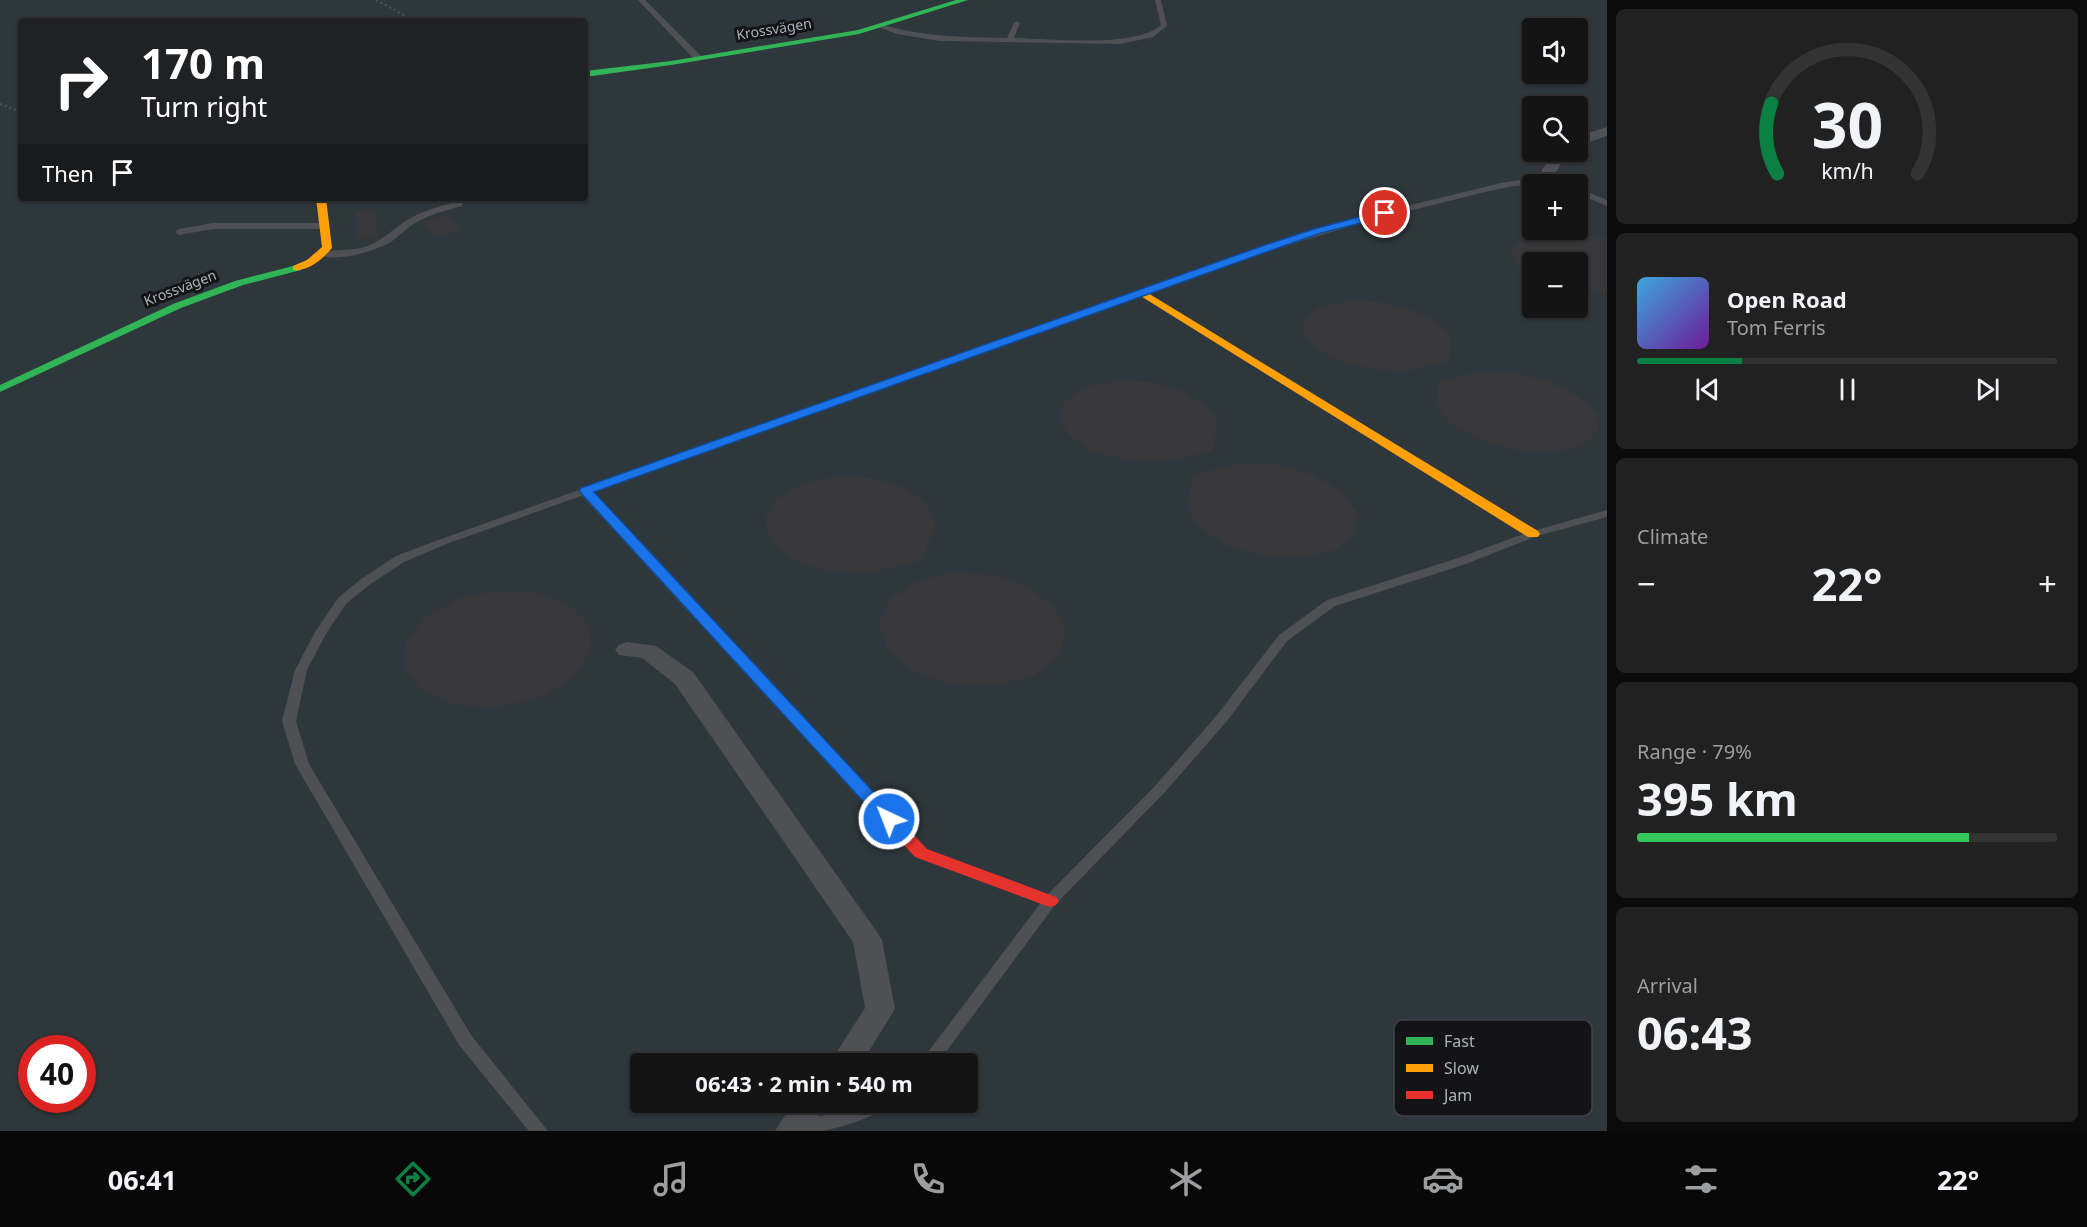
<!DOCTYPE html>
<meta charset="utf-8">
<style>
:root{--surface:#141414;--page:#212122;--text:#f1f3f6;--muted:#9d9ea0;--line:#333334;--accent:#0b8043}
body{margin:0;font-family:"Noto Sans",sans-serif;background:var(--page);color:var(--text);height:100vh;display:flex;flex-direction:column;font-size:22px;white-space:nowrap}
*{box-sizing:border-box;margin:0}
p{font-size:20px;color:var(--muted)}
.icon{flex:none;width:33px;height:33px;fill:none;stroke:currentColor;stroke-width:2;stroke-linecap:round;stroke-linejoin:round}
.map{position:relative;flex:1;overflow:hidden}
.side{display:flex;flex-direction:column;gap:9px;padding:9px;background:#0b0b0b;width:480px}
.side>*{flex:none}
.hud{position:absolute;left:18px;top:18px;width:570px;height:183px;border-radius:6px;box-shadow:0 2px 4px #0004,0 0 0 2px var(--line);background:#202124;color:#fff;overflow:hidden}
.buttons{position:absolute;left:1522px;top:18px;display:grid;gap:12px}
.buttons a{display:grid;place-items:center;width:66px;height:66px;border-radius:6px;background:var(--surface);box-shadow:0 2px 4px #0004,0 0 0 2px var(--line);font-size:30px}
.speed{position:absolute;left:18px;top:1035px;display:flex;gap:12px;font-size:30px;font-weight:700;text-align:center}
.speed>*{display:grid;place-content:center;width:78px;height:78px;border-radius:50%;background:var(--surface);box-shadow:0 2px 4px #0004,0 0 0 2px var(--line);line-height:1}
.speed .limit{border:9px solid #d22;background:#fff;color:#111}
.pin{position:absolute;display:grid;place-items:center;width:51px;height:51px;color:#fff;margin:-26px;border:3px solid #fff;border-radius:50%;box-shadow:0 2px 6px #0007}
.me{position:absolute;width:66px;margin:-33px;rotate:317deg;stroke-linejoin:round;filter:drop-shadow(0 0 4px #0008)}
.turn{display:flex;align-items:center;gap:21px;height:126px;padding:0 24px;font-size:27px}
.turn .icon{width:78px;height:78px;stroke-width:2.5}
.turn b{display:block;font-size:42px;line-height:51px}
.then{display:flex;align-items:center;height:57px;padding:0 24px;background:#0003;gap:12px;font-size:22px}
.big{font-size:45px;font-weight:700;line-height:1.1}
.side .tile{flex:1;display:flex;flex-direction:column;justify-content:center;gap:9px;min-width:0;padding:0 21px;border-radius:9px;background:var(--page)}
.side .dial{align-items:center;gap:0}
.dial svg{height:156px;overflow:visible;fill:none;stroke:var(--line);stroke-width:7;stroke-linecap:round;text-anchor:middle}
.dial text{fill:var(--text);stroke:none}
.song{display:flex;align-items:center;gap:18px}
.cover{width:72px;height:72px;border-radius:9px;background:linear-gradient(135deg,hsl(200 70% 55%),hsl(280 70% 35%))}
.played{height:6px;border-radius:3px;background:linear-gradient(90deg,var(--accent) 25%,var(--line) 25%)}
.keys{display:flex;justify-content:space-around;direction:ltr}
.heat{display:flex;justify-content:space-between;align-items:center;font-size:33px;direction:ltr}
.charge{height:9px;border-radius:4px;background:linear-gradient(90deg,#34c759 79%,var(--line) 0)}
.trip{position:absolute;left:630px;top:1053px;width:348px;height:60px;border-radius:6px;background:var(--surface);box-shadow:0 2px 4px #0004,0 0 0 2px var(--line);font-weight:700;line-height:60px;text-align:center}
.dock{display:flex;height:96px;justify-content:space-around;align-items:center;background:#080808;color:var(--muted)}
.dock .icon{width:42px;height:42px}
.dock .current{color:var(--accent)}
.dock b{font-size:27px;color:var(--text)}
main{display:flex;flex:1;min-height:0}
.map>svg:first-child{display:block}
.water{fill:#2e373c;fill-rule:evenodd}
.building{fill:#38383a}
.lines{fill:none;stroke-linecap:round;stroke-linejoin:round}
.path{stroke:#505154;stroke-width:2;stroke-dasharray:2 3;stroke-linecap:butt}
.lane{fill:#4e5053;fill-rule:evenodd}
.street{fill:#4e5053;fill-rule:evenodd}
.fast{fill:#30b455;fill-rule:evenodd}
.slow{fill:#ff9f0a;fill-rule:evenodd}
.jam{fill:#e5322d;fill-rule:evenodd}
.route{fill:#1a73e8;stroke:#114b97;stroke-width:1.5}
.labels{text-anchor:middle;stroke-width:6;stroke-linejoin:round;paint-order:stroke}
.far-street-label{font-size:14px;fill:#acb2ba;stroke:#141416}
.key{fill:#141416;stroke:#424347;stroke-width:1.5}
.key-label{font-size:16px;fill:#acb2ba}
</style>
<main>
<div class="map">
<svg width="1607" height="1131" viewBox="0 0 1607 1131">
<rect width="100%" height="100%" fill="#1a1a1a"/>
<path class="water" d="M0,0H1607V1131H0ZM21,21H585V198H21ZM1533,28H1578V74H1533ZM1533,106H1578V152H1533ZM1533,184H1578V230H1533ZM1533,262H1578V308H1533ZM32,1048H82V1100H32ZM640,1064H968V1102H640Z"/>
<g class="building">
<polygon points="375,209 378,236 357,238 356,211"/>
<polygon points="446,216 462,230 436,237 421,222"/>
<polygon points="1561,232 1607,238 1607,293 1578,290 1578,262 1533,262 1533,276 1517,264 1512,253 1515,244 1526,237"/>
<polygon points="1348,301 1380,302 1411,310 1437,322 1451,337 1450,361 1407,371 1373,369 1340,361 1315,348 1303,332 1305,318 1321,307"/>
<polygon points="1480,372 1515,373 1549,382 1578,396 1596,413 1598,431 1583,445 1554,452 1517,450 1481,440 1452,425 1436,407 1438,381"/>
<polygon points="1116,381 1150,382 1182,391 1206,405 1218,423 1212,451 1163,462 1126,460 1092,451 1069,435 1059,417 1066,400 1086,387"/>
<polygon points="1242,463 1279,465 1314,475 1342,492 1357,512 1355,533 1336,550 1303,558 1263,556 1226,545 1198,526 1186,505 1193,475"/>
<polygon points="836,476 872,478 905,488 928,505 935,526 921,561 865,573 825,571 791,559 770,541 765,519 776,499 802,484"/>
<polygon points="952,573 992,575 1028,587 1055,607 1066,632 1058,657 1033,676 994,686 951,684 912,670 887,649 879,623 890,599 916,582"/>
<polygon points="497,591 536,593 569,605 589,625 591,651 574,676 542,697 499,707 456,705 422,691 404,668 405,642 424,618 457,599"/>
</g>
<g class="lines">
<g class="path">
<polyline points="376,0 415,21"/>
<polyline points="0,104 21,112"/>
</g>
<g class="lane">
<polygon points="638,0 645,0 701,56 701,60 695,60"/>
<path d="M1155,0H1161L1167,26L1153,37L1120,44L940,41L897,34L876,26L879,24C925,37 960,37 1007,38L1014,23L1017,21L1020,23L1014,38C1049,39 1137,48 1161,25Z"/>
<polygon points="1527,179 1553,181 1557,184 1514,186 1489,191 1361,223 1272,250 449,543 404,562 369,585 346,604 327,632 307,670 296,721 309,764 471,1035 548,1131 529,1131 459,1045 295,764 282,721 295,670 315,632 338,598 361,579 396,556 441,539 1266,246 1378,213 1501,183"/>
<polygon points="1578,188 1607,200 1607,206 1578,194"/>
<path d="M459,201L463,204L462,206C447,210 431,214 417,222C407,227 400,236 391,242C376,251 333,264 318,254C326,249 355,251 368,246C383,240 393,229 407,220C422,211 441,206 459,201Z"/>
<polygon points="213,223 324,223 328,226 324,229 213,229 179,235 175,232 179,229"/>
<polygon points="1607,510 1607,517 1537,536 1466,564 1335,606 1287,641 1227,721 1165,792 1055,905 937,1064 919,1064 1045,897 1155,786 1217,715 1279,635 1327,600 1458,558 1529,532"/>
<path d="M865,1102H889C883,1116 836,1129 821,1131C810,1131 798,1131 787,1131L790,1126Z"/>
</g>
<g class="street">
<polygon points="1607,127 1607,136 1578,146 1578,136"/>
<polygon points="1553,152 1568,152 1549,184 1537,184 1535,182"/>
<polygon points="627,642 656,646 693,672 877,932 882,940 895,1009 861,1064 829,1064 865,1008 853,942 675,684 642,658 619,655 615,650 619,645"/>
<polygon points="794,1102 829,1102 810,1131 775,1131"/>
</g>
<g class="fast">
<polygon points="956,0 968,0 859,34 671,65 585,77 585,71 671,61 858,30"/>
<polygon points="297,265 301,266 301,270 243,285 181,308 0,392 0,385 173,304 235,281"/>
<polygon points="585,487 589,488 879,798 881,802 879,806 867,806 581,494 579,491"/>
</g>
<g class="slow">
<path d="M316,198H326L332,248C323,259 308,272 293,270V266L307,260L322,247Z"/>
<polygon points="1143,290 1538,531 1540,534 1538,537 1528,537 1139,295 1138,293"/>
</g>
<polygon class="jam" points="873,796 879,798 927,849 1056,897 1059,901 1056,905 1050,907 1044,905 915,857 867,806 865,802 867,798"/>
</g>
<polygon class="route" points="1385,210 1390,213 1389,216 1321,233 1272,250 594,492 895,815 897,819 895,823 883,823 579,491 581,488 1265,245 1314,229"/>
<g class="labels">
<g class="far-street-label">
<text transform="translate(774 29) rotate(-9)" y="5">Krossvägen</text>
<text transform="translate(180 288) rotate(-21)" y="5">Krossvägen</text>
</g>
</g>
<rect x="1394" y="1020" width="198" height="96" rx="9" class="key"/>
<rect x="1406" y="1037" width="27" height="8" fill="#30b455"/>
<rect x="1406" y="1064" width="27" height="8" fill="#ff9f0a"/>
<rect x="1406" y="1091" width="27" height="8" fill="#e5322d"/>
<g class="key-label">
<text x="1444" y="1047">Fast</text>
<text x="1444" y="1074">Slow</text>
<text x="1444" y="1101">Jam</text>
</g>
</svg>
<div class="buttons">
<a><svg class="icon" aria-label="sound" viewBox="0 0 24 24"><path d="M4 9h4l5-4v14l-5-4H4zM17 9q2 3 0 6"/></svg></a>
<a><svg class="icon" aria-label="search" viewBox="0 0 24 24"><circle cx="10" cy="10" r="6"/><path d="M15 15l6 6"/></svg></a>
<a>+</a>
<a>−</a>
</div>
<div class="speed"><div class="limit">40</div></div>
<div class="pin" style="left:1385px;top:213px;background:#d93025"><svg class="icon" aria-label="arrive" viewBox="0 0 24 24"><path d="M6 21V4h12l-3 4 3 4H6"/></svg></div>
<svg class="me" style="left:889px;top:819px" viewBox="-20 -20 40 40"><circle r="17" fill="#1a73e8" stroke="#fff" stroke-width="3"/><path d="M0-11L8 9 0 5-8 9z" fill="#fff"/></svg>
<div class="trip">06:43 · 2 min · 540 m</div>
<div class="hud">
<div class="turn"><svg class="icon" aria-label="right" viewBox="0 0 24 24"><path d="M7 20v-9h11M14 6l5 5-5 5"/></svg><div><b>170 m</b>Turn right</div></div>
<div class="then">Then<svg class="icon" aria-label="arrive" viewBox="0 0 24 24"><path d="M6 21V4h12l-3 4 3 4H6"/></svg></div>
</div>
</div>
<section class="side">
<div class="tile dial"><svg viewBox="0 0 100 80">
<path d="M14 69A42 42 0 1 1 86 69"/>
<path d="M14 69A42 42 0 0 1 11 33" stroke="#0b8043"/>
<text x="50" y="56" font-size="32" font-weight="700">30</text>
<text x="50" y="72" font-size="11">km/h</text>
</svg></div>
<div class="tile">
<div class="song"><i class="cover"></i><div><b>Open Road</b><p>Tom Ferris</p></div></div>
<div class="played"></div>
<div class="keys"><svg class="icon" aria-label="previous" viewBox="0 0 24 24"><path d="M18 5L8 12l10 7zM5 5v14"/></svg><svg class="icon" aria-label="pause" viewBox="0 0 24 24"><path d="M8 5v14M16 5v14"/></svg><svg class="icon" aria-label="next" viewBox="0 0 24 24"><path d="M6 5l10 7-10 7zM19 5v14"/></svg></div>
</div>
<div class="tile"><p>Climate</p>
<div class="heat"><a>−</a><b class="big">22°</b><a>+</a></div>
</div>
<div class="tile"><p>Range · 79%</p><b class="big">395 km</b><div class="charge"></div></div>
<div class="tile"><p>Arrival</p><b class="big">06:43</b></div>
</section>
</main>
<nav class="dock">
<b>06:41</b>
<svg class="icon current" aria-label="directions" viewBox="0 0 24 24"><path d="M12 3l9 9-9 9-9-9zM9 14v-3h6M13 9l2 2-2 2"/></svg>
<svg class="icon" aria-label="music" viewBox="0 0 24 24"><path d="M9 18V5l10-2v13"/><circle cx="6" cy="18" r="3"/><circle cx="16" cy="16" r="3"/></svg>
<svg class="icon" aria-label="phone" viewBox="0 0 24 24"><path d="M5 4h4l2 5-3 2q2 4 5 5l2-3 5 2v4C11 20 4 13 5 4z"/></svg>
<svg class="icon" aria-label="climate" viewBox="0 0 24 24"><path d="M12 3v18M4 7l16 10M4 17L20 7"/></svg>
<svg class="icon" aria-label="car" viewBox="0 0 24 24"><path d="M5 17H2v-5l4-1 3-4h7l3 4 3 1v5h-3M9 17h6M6 11h13"/><circle cx="7" cy="17" r="2"/><circle cx="17" cy="17" r="2"/></svg>
<svg class="icon" aria-label="filters" viewBox="0 0 24 24"><path d="M4 7h16M4 17h16"/><circle cx="9" cy="7" r="2"/><circle cx="15" cy="17" r="2"/></svg>
<b>22°</b>
</nav>
